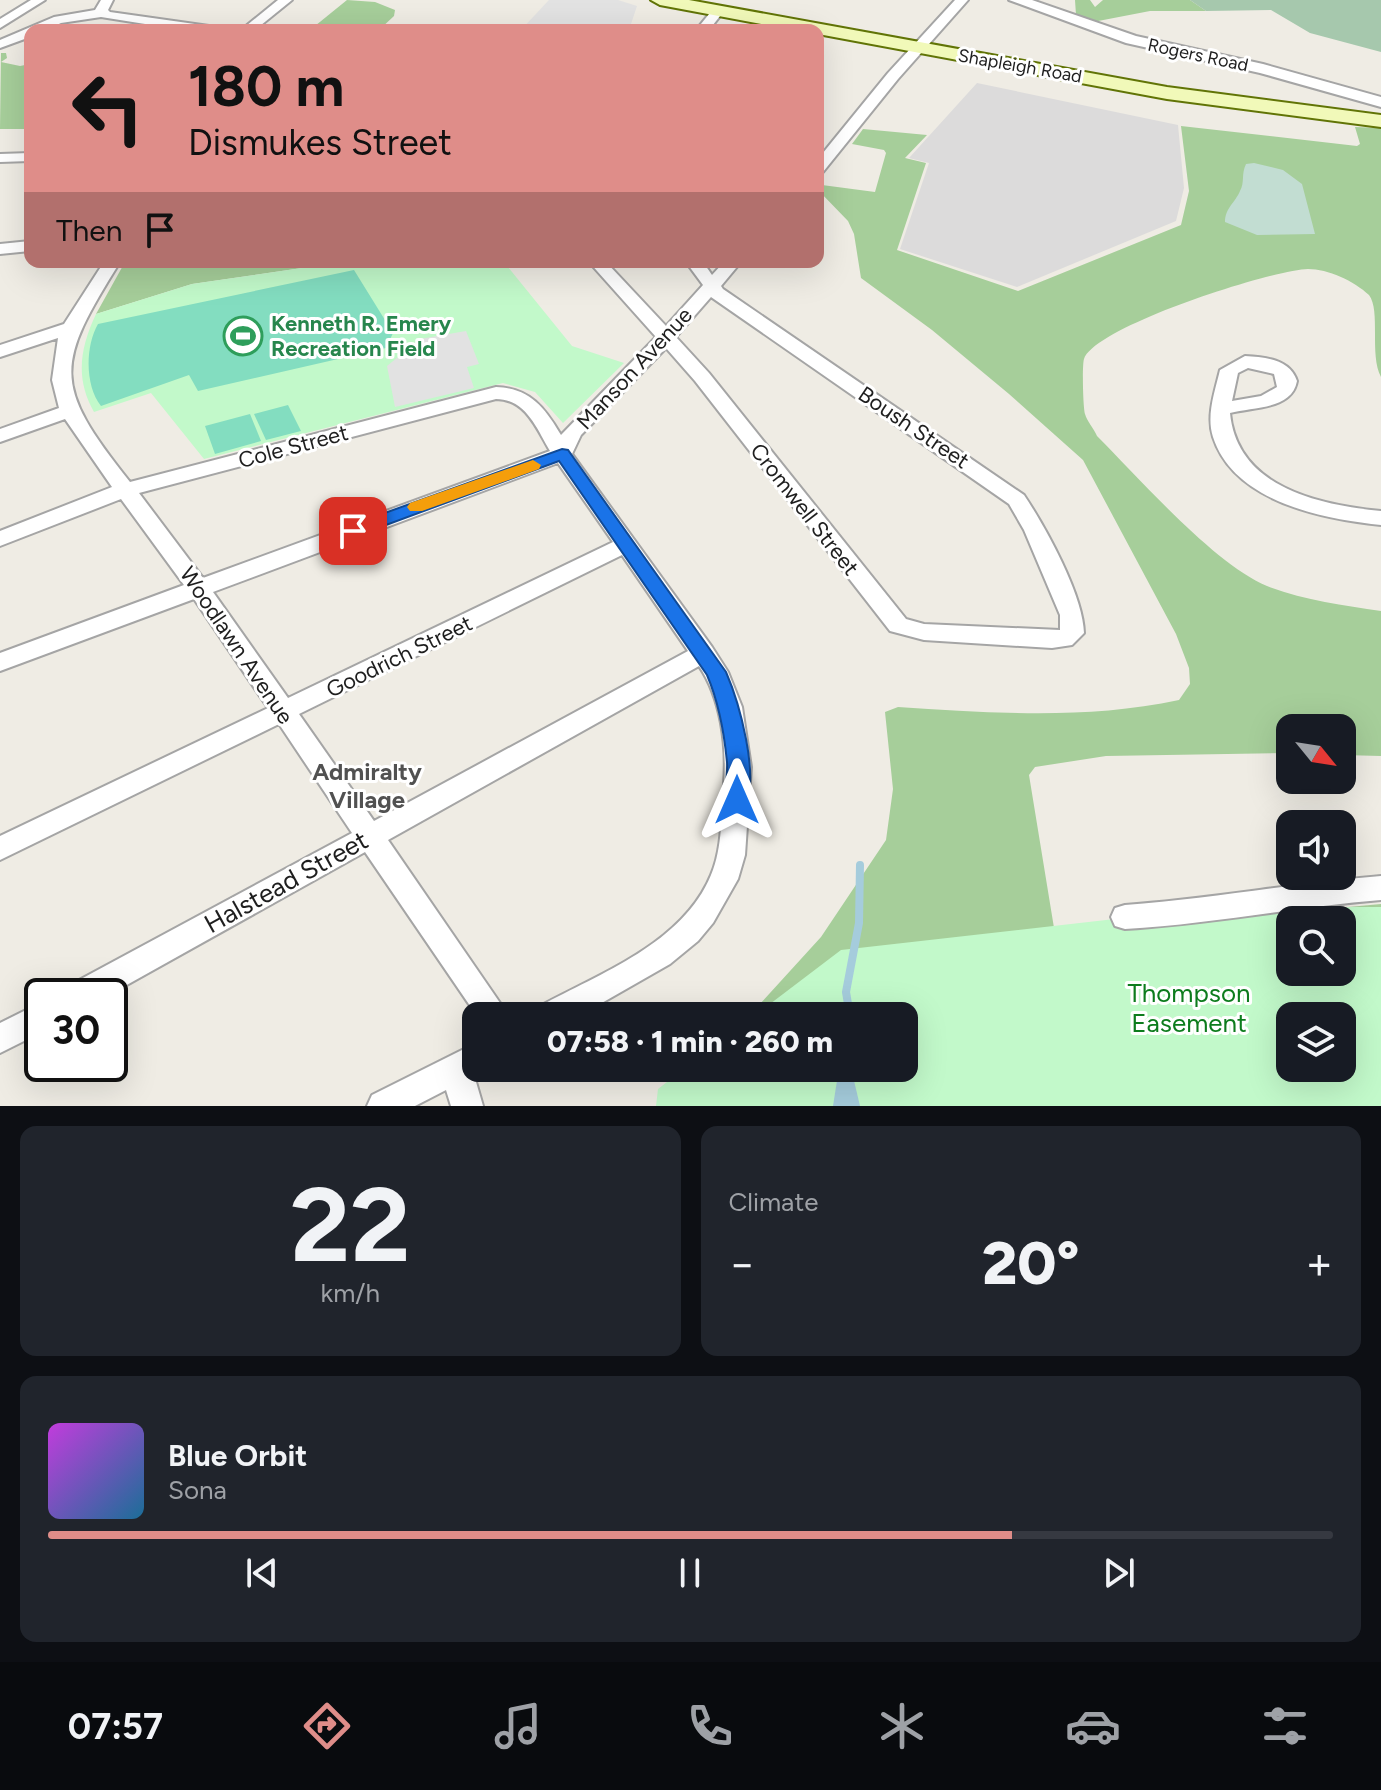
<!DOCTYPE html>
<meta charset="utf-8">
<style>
:root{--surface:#171b24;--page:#20242c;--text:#f1f3f6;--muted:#9ea1a6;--line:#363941;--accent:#df8d89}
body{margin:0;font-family:Figtree,sans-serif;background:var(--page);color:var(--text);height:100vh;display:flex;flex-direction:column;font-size:30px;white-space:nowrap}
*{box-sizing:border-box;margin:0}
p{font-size:26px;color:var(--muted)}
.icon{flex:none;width:44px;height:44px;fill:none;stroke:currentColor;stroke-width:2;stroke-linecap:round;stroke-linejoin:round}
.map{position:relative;height:1106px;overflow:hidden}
.side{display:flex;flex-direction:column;gap:20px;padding:20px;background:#0d0f14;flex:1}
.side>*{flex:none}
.top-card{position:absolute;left:24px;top:24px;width:800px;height:244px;border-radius:16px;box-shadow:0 8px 32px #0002;background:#df8d89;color:#111;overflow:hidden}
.needle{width:52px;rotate:120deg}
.controls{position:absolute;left:1276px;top:714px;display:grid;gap:16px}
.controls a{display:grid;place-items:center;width:80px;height:80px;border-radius:16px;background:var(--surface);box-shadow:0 8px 32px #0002;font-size:40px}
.speed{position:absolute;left:24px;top:978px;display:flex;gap:16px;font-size:40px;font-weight:700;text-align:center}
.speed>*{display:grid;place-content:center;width:104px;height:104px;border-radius:50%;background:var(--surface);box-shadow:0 8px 32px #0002;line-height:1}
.speed .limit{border:4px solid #111;border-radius:12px;background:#fff;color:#111}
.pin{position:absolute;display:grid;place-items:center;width:68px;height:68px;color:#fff;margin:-34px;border-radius:16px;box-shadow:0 4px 12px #0006}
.me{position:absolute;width:88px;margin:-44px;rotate:0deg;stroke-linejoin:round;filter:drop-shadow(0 0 6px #0008)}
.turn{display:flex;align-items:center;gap:28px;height:168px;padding:0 32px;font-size:36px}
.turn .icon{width:104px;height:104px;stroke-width:2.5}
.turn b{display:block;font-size:56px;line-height:68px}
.then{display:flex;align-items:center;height:76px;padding:0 32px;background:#0003;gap:16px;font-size:30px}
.big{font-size:60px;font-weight:800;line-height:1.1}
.side .widget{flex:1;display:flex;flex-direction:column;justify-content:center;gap:12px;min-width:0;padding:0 28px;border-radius:16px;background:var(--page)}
.side .dial{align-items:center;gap:0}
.dial b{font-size:104px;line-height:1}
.song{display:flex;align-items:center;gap:24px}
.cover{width:96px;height:96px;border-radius:12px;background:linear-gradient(135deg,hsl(290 70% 55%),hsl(200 70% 35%))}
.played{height:8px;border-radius:4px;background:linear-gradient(90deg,var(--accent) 75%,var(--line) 75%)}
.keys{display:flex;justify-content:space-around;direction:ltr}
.heat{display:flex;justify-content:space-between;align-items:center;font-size:44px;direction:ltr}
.side .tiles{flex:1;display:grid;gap:20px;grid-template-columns:1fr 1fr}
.widget:last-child{grid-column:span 2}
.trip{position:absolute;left:462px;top:1002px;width:456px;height:80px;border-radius:16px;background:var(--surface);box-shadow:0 8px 32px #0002;font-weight:800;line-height:80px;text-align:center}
.tabs{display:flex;height:128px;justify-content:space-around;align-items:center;background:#090b0e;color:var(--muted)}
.tabs .icon{width:56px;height:56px}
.tabs .on{color:var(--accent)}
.tabs b{font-size:36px;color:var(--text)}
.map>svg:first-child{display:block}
.residential{fill:#dcdbdb}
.forest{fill:#a6ce9a;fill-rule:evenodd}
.wetland{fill:#c2ddd2}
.cemetery{fill:#a6c8ad}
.park{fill:#c2f9ca;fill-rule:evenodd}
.pitch{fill:#83ddc0}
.parking{fill:#e2e2e2}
.water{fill:#a5ccdc}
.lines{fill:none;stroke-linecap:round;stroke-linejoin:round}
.stream{stroke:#a5ccdc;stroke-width:8}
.minor-casing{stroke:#a5a5a5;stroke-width:4}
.tertiary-casing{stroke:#a5a5a5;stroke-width:4}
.secondary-casing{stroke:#617406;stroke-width:4}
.minor{fill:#fff;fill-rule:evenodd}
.tertiary{fill:#fff;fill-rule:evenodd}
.secondary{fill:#f1f9b9;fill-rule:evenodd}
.route{fill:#1a73e8;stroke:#114b97;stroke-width:2}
.slow{fill:#f59e0b}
.labels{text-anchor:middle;stroke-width:6;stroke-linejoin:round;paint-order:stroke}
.far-street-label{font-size:18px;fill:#1e1e1e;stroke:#fff}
.leisure-label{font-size:22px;font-weight:bold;fill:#27864d;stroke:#fff;text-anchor:start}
.street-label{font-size:22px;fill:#1e1e1e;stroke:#fff}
.neighbourhood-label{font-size:24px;font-weight:bold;fill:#515151;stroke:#fff}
.near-street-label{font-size:26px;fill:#1e1e1e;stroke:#fff}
.near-park-label{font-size:26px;fill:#0d7c1d;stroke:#fff}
</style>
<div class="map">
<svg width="1381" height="1106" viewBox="0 0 1381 1106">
<rect width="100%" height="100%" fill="#efece4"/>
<polygon class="residential" points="977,83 1178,125 1184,188 1176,221 1017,287 900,249 929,163 909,158"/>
<g class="forest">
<polygon points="347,0 375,2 395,10 394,16 379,30 310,30"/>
<polygon points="1075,0 1090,0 1095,7 1103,0 1190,0 1206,11 1150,11 1093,22 1076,15"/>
<polygon points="1,53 6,53 7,58 1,62 20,66 30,64 30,129 0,129"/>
<path d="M1181,126L1357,146L1360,144L1355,127L1381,128V377C1369,354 1381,311 1369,295C1354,281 1328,269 1308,269C1272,270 1096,326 1084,359C1082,365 1083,407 1085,414C1087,421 1094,429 1097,436C1139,478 1214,564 1267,586C1303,600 1343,605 1381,611V756L1342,755V728H1290V753L1106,756L1035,767L1029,775L1055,934L1381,904V1106L904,1068V1016H749L821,937L886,840L893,789L885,712L898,707C993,713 1085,720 1179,700L1190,684L1189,668L1176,634L1083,460L1009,394L932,330L861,278L854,234L848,221L818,190L822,185L875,192L886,153L884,150L852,144L863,129L927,135L905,158L926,163L897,250L1018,291L1181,225L1189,191ZM1290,920H1342V972H1290ZM1290,1016H1342V1068H1290Z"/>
<polygon points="125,262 343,262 192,284 96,314"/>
</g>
<path class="wetland" d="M1254,163L1283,170L1302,184L1315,234L1257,235L1225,222C1225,208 1235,203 1240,191C1245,182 1241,174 1246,164Z"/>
<polygon class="cemetery" points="1190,0 1381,0 1381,52 1310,33 1271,10 1206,11"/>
<g class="park">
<path d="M343,262H504L572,346L624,363L563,423L535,392L503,383L204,459L151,393L94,412C75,379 80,348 96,314L192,284Z"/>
<path d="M1220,907H1381V1106H656L658,1089L685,1068H904V1016H754L841,950ZM1290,920H1342V972H1290ZM1290,1016H1342V1068H1290Z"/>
</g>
<g class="pitch">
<path d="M354,270L393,333L386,348L198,391L189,375L101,406C85,386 85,347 98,324Z"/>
<polygon points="288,405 301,431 266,440 254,414"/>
<polygon points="250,414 261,441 215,454 205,426"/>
</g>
<g class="parking">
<polygon points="549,0 618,0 637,6 629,30 521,30"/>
<polygon points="466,331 479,364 467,367 474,388 395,407 387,366 420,339"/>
</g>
<polygon class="water" points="839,1068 851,1068 860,1106 833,1106"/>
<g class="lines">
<polyline class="stream" points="850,1016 846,992 859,923 860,865"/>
<defs>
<g id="minor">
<polygon points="31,0 45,0 0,28 0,19"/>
<polygon points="101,0 113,0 108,10 110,12 209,26 215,30 183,30 101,17 61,23 46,30 30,30 30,37 0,48 0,40 54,17 95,10"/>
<polygon points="278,0 292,0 255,30 241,30"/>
<polygon points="955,0 968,0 898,79 823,172 818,174 818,159 888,73"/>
<polygon points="714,8 724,11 709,30 696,30"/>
<polygon points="30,153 30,161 0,162 0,154"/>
<polygon points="30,241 30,251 0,254 0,244"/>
<path d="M104,262H120C55,366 52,384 130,482L496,387C530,388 545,408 561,435L656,337L589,262H606L666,326L703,285L686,262H703L712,275L724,262H741L721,286L723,289L1024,495C1046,528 1083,595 1084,633L1072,645L1052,648L924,640L890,631L695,381L666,348L581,435L572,454L712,647L728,672L742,707L751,767L745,855L738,879L713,923L698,941L670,964L579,1016H536L540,1006C601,973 683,943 711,875C723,847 721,813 724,784C727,746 721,698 699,666L388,840L509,1016H477L365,852L107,996H64L68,986L352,833L279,724L0,860V836L268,708L194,599L0,671V653L184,585L121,499L0,546V531L112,487L65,419L0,442V429L59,408L52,380L58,338L0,357V345L64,324ZM711,297L1009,504L1024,530L1060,615V630L924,624L906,619L709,373L676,337ZM496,399C526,399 537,429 550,451L203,578L139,493ZM558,463L613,542L288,698L213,592ZM622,555L688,651L374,821L299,714Z"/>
<path d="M1245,356C1265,357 1290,359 1297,381C1292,410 1252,407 1230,413C1237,487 1318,505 1381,511V525C1323,519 1234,502 1213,437C1206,416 1215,391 1220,370ZM1248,368L1274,374L1277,387L1261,396L1232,401L1238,373Z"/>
<path d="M1381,876V900C1295,907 1211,924 1125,929L1115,926L1111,917L1115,908L1125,905C1211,899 1295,883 1381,876Z"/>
<polygon points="42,1002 42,1032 0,1053 0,1023"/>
<polygon points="476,1043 476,1068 487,1068 474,1075 483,1106 451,1106 446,1090 415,1106 367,1106 372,1095"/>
</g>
<polygon id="tertiary" points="1009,0 1032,0 1136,36 1263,64 1381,97 1381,107 1260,73 1126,43"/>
<polygon id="secondary" points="651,0 689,0 1167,87 1381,115 1381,127 1167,99 818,34 818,30 794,30 660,5"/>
</defs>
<use href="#minor" class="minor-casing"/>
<use href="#tertiary" class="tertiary-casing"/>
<use href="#secondary" class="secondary-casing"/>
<use href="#minor" class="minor"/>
<use href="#tertiary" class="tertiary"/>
<use href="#secondary" class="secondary"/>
</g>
<path class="route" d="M562,449L568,450L726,672C739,702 760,776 745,806L737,809L730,806C723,793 728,776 727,762C724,731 719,703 707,675L559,461L359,535L353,537L344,531L346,527Z"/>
<polygon class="slow" points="533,460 541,465 539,469 422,511 410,511 407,507 410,503"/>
<defs>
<symbol id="stadium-ring" viewBox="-11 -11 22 22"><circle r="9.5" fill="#fff" stroke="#2e9e5b" stroke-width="1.5"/><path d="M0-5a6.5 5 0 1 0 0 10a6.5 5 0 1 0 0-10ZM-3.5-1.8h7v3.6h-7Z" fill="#2e9e5b"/></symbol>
</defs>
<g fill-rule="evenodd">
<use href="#stadium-ring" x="221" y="314" width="44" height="44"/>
</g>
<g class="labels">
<g class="far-street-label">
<text transform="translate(1198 55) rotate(12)" y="6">Rogers Road</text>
<text transform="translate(1020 66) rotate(10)" y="6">Shapleigh Road</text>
</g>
<g class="leisure-label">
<text x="271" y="331">Kenneth R. Emery<tspan x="271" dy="25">Recreation Field</tspan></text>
</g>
<g class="street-label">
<text transform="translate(634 368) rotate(-47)" y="8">Manson Avenue</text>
<text transform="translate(914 427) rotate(34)" y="8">Boush Street</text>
<text transform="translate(293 446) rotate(-15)" y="8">Cole Street</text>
<text transform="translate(805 509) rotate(52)" y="8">Cromwell Street</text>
<text transform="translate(237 645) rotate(56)" y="8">Woodlawn Avenue</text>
<text transform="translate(399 656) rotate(-26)" y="8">Goodrich Street</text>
</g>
<g class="neighbourhood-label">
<text x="367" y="780">Admiralty<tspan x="367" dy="28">Village</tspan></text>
</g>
<g class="near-street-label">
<text transform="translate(286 882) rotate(-29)" y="9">Halstead Street</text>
</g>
<g class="near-park-label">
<text x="1189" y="1002">Thompson<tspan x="1189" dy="30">Easement</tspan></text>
</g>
</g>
</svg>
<div class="controls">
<a><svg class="needle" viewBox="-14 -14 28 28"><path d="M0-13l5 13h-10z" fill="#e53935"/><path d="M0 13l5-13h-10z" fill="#9ea1a6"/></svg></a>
<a><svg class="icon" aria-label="sound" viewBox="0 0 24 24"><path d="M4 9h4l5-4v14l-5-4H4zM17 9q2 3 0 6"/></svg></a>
<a><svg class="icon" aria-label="search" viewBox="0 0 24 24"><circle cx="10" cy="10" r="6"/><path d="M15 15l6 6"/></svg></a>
<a><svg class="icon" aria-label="layers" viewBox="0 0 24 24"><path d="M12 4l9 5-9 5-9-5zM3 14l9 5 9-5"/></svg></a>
</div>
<div class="speed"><div class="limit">30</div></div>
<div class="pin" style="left:353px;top:531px;background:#d93025"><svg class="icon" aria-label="arrive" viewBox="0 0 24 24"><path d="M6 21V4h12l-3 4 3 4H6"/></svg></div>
<svg class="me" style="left:737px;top:800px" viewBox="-20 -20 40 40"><path d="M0-17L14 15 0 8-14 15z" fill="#1a73e8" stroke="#fff" stroke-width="4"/></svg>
<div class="trip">07:58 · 1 min · 260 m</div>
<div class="top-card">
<div class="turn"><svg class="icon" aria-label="left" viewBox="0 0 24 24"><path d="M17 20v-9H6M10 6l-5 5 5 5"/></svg><div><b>180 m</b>Dismukes Street</div></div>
<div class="then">Then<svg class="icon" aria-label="arrive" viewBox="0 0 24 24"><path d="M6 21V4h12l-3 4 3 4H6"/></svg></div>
</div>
</div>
<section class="side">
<div class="tiles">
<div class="widget dial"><b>22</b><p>km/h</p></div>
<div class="widget"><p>Climate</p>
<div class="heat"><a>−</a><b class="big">20°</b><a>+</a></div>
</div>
<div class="widget">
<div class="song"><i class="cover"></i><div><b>Blue Orbit</b><p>Sona</p></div></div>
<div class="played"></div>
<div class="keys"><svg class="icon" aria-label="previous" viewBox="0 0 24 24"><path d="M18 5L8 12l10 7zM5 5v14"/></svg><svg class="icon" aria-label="pause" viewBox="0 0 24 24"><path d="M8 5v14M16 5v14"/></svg><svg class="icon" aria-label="next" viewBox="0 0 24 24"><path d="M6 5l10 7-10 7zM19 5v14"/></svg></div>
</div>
</div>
</section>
<nav class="tabs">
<b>07:57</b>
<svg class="icon on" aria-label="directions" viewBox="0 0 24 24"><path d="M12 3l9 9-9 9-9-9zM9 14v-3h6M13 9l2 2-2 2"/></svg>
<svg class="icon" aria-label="music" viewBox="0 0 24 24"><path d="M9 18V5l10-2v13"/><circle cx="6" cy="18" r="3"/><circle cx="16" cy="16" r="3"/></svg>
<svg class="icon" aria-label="phone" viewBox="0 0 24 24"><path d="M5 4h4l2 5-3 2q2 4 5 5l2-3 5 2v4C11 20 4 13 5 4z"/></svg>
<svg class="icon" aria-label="climate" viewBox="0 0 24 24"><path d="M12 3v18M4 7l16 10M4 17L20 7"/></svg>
<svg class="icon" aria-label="car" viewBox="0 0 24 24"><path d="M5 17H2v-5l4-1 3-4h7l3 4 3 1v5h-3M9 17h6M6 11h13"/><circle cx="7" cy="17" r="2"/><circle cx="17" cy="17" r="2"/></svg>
<svg class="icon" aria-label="filters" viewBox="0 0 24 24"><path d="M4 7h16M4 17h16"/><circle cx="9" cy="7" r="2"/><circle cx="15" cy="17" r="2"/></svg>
</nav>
